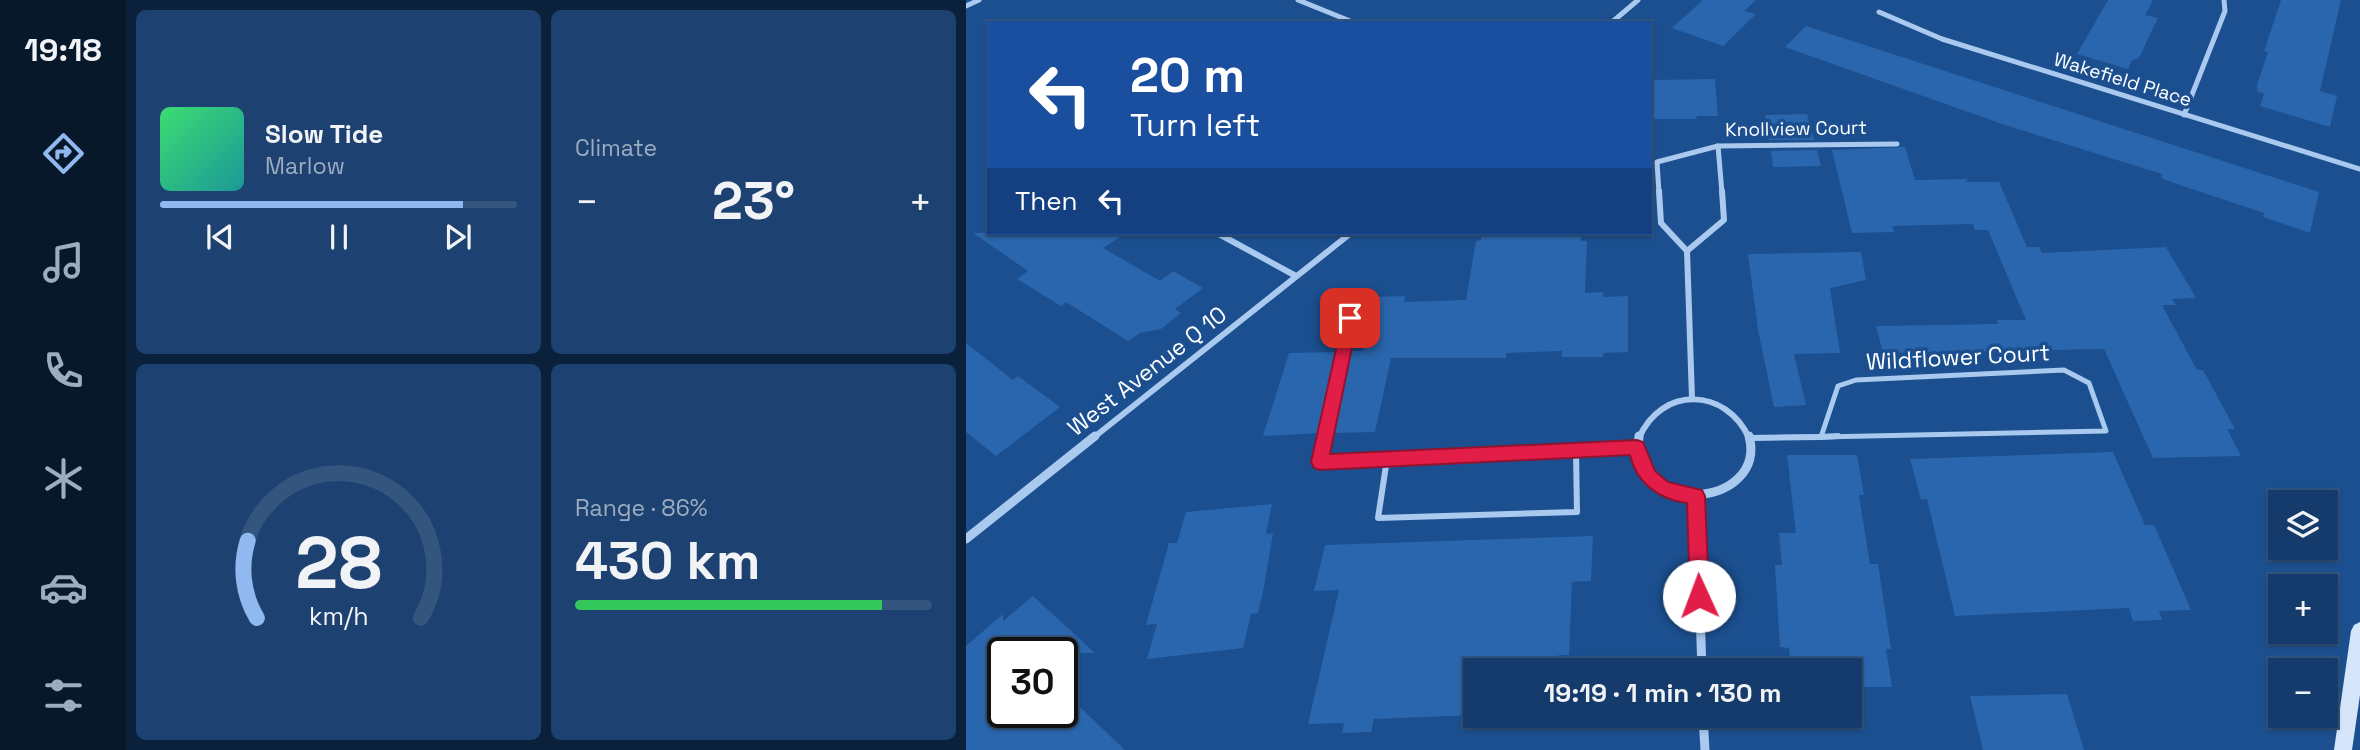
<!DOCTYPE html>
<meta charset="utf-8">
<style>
:root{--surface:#143b6b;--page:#1d4271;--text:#f1f3f6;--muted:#9dadc1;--line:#33557e;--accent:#90b9f0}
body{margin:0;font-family:"Space Grotesk",sans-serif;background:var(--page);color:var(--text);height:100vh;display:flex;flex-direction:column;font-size:26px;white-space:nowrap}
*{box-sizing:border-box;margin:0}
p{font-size:23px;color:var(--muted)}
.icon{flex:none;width:38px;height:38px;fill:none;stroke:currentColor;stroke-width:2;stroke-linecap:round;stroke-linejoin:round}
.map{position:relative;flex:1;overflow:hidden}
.panel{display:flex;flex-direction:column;gap:10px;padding:10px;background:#0b203b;width:840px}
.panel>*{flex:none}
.hud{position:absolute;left:21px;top:21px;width:665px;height:214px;border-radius:0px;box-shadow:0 2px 5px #0004,0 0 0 2px var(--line);background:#1a4fa0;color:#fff;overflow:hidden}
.tools{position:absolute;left:1302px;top:490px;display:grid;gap:14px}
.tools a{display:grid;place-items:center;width:70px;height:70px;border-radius:0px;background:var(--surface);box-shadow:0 2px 5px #0004,0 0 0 2px var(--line);font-size:35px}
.speed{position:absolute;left:21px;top:637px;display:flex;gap:14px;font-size:35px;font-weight:700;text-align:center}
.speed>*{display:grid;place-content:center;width:91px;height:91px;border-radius:50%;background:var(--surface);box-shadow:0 2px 5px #0004,0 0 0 2px var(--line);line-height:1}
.speed .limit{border:4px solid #111;border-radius:10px;background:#fff;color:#111}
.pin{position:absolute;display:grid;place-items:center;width:60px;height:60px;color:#fff;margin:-30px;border-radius:14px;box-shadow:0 4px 10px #0006}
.me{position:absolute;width:77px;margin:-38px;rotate:358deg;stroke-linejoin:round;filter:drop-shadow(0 0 5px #0008)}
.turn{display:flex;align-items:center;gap:24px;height:147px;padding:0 28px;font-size:32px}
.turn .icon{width:91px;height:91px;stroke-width:2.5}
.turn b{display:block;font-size:49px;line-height:60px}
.then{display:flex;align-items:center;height:66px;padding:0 28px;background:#0003;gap:14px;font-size:26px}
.big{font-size:52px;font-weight:700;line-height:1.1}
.panel .card{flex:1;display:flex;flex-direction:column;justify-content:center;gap:10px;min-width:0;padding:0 24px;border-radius:10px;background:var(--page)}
.panel .dial{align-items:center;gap:0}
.dial svg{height:182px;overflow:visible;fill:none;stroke:var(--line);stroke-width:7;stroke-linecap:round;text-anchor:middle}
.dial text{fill:var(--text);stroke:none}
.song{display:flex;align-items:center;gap:21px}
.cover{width:84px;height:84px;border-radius:10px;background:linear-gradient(135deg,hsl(140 70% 55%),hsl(180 70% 35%))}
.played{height:7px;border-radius:4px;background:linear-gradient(90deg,var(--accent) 85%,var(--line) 85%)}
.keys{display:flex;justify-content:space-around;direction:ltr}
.heat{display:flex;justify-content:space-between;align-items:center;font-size:38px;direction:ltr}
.charge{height:10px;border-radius:5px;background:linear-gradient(90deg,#34c759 86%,var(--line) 0)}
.panel .tiles{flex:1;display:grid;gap:10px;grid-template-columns:repeat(2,1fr)}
.trip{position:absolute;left:497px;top:658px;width:399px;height:70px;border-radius:0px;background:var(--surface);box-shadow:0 2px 5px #0004,0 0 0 2px var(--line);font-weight:700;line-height:70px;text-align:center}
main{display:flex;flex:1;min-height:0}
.tab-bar{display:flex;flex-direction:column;width:126px;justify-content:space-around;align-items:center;background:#08182b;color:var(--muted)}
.tab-bar .icon{width:49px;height:49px}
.tab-bar .current{color:var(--accent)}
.tab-bar b{font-size:32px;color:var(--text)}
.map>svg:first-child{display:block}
.building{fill:#2a66ad}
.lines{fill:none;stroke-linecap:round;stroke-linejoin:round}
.lane-far1{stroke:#a9c9ee;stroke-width:5}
.lane{stroke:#a9c9ee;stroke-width:6}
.street-far2{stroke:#a9c9ee;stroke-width:5}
.street-far1{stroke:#a9c9ee;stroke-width:6}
.street{stroke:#a9c9ee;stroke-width:9}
.secondary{fill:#d6e6fa;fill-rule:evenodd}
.route{fill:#e11d48;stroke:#92132f;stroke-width:2}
.labels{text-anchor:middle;stroke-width:7;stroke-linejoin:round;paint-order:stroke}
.far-street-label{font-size:19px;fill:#fff;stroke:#1b4f8f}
.street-label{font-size:23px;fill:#fff;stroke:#1b4f8f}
</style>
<main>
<nav class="tab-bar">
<b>19:18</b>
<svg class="icon current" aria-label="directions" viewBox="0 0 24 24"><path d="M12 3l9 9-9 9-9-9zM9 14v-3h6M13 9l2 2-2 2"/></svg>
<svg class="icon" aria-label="music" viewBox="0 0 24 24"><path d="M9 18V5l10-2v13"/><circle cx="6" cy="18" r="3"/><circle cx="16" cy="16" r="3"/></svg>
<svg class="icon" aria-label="phone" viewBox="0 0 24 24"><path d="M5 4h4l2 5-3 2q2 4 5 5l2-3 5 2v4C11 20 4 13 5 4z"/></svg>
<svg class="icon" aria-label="climate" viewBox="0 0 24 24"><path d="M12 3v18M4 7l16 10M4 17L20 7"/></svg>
<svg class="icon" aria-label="car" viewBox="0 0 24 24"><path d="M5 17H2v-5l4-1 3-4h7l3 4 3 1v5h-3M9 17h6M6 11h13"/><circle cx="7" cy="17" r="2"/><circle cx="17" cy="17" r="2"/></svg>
<svg class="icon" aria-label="filters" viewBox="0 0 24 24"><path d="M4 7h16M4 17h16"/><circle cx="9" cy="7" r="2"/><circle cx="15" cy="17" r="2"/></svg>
</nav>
<section class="panel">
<div class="tiles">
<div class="card">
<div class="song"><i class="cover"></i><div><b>Slow Tide</b><p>Marlow</p></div></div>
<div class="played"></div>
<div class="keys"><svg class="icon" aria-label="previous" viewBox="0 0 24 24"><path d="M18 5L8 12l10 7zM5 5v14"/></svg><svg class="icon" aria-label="pause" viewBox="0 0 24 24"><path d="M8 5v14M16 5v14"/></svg><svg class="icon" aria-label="next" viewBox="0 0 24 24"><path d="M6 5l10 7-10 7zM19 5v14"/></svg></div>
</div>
<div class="card"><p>Climate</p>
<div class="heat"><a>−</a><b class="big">23°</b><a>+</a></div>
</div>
<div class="card dial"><svg viewBox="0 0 100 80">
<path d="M14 69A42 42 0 1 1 86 69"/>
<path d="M14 69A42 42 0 0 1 10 35" stroke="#90b9f0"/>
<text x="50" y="56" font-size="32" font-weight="700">28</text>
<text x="50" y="72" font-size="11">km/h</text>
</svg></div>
<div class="card"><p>Range · 86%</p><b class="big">430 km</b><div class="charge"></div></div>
</div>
</section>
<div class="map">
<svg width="1394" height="750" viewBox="0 0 1394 750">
<rect width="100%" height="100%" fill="#1b4f8f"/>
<g class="building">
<polygon points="737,0 790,0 778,11 790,14 757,46 706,28"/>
<polygon points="1142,0 1187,0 1179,15 1192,18 1173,58 1166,60 1162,69 1111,54"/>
<polygon points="1315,0 1375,0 1354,91 1371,96 1364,127 1294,106 1298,94 1291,91 1291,85 1302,52 1298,51"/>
<polygon points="840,26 1353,192 1344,233 1297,217 1298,213 1205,182 1195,178 1196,174 1036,124 819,47"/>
<polygon points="749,79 752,116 730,116 731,119 684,119 684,80"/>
<polygon points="841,114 848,140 803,140 799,115"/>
<polygon points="939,147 949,180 1002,179 1000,182 1033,182 1061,247 1073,247 1076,253 1200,247 1230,298 1206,299 1210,305 1196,305 1231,370 1237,370 1269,429 1261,429 1275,456 1187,458 1138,349 917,353 910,326 1032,324 1031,320 1060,320 1022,230 1009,230 1007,224 926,226 928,232 886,233 866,150"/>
<polygon points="851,150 855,166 807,167 805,151"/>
<polygon points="7,233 160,233 137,248 194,281 207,271 237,288 209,309 215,313 195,329 174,333 162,341 100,302 95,306 51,279 62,271"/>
<polygon points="516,233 615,233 615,241 621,241 619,293 637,292 637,297 662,296 662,352 637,353 637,357 596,357 596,351 540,353 540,358 425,358 409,432 365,433 383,351 397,351 410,297 439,296 438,302 500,300 510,241 515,240"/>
<polygon points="895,252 900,280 864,288 874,353 828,354 840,405 808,407 792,330 782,254"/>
<polygon points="0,343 47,380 52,376 94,407 30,456 0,432"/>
<polygon points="372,352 354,433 297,436 323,353"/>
<polygon points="1147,452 1179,525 1188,525 1225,610 1193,611 1196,620 1167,621 1163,608 989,616 961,499 955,500 944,459"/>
<polygon points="821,455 891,455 898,495 893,495 904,564 912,564 925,649 920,649 926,687 889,687 884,670 825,670 823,648 814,647 809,565 816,565 813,533 830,533"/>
<polygon points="306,504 300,534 307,533 298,587 292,613 285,614 277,648 181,659 191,624 180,625 203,543 211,543 220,512"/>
<polygon points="627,536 625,581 606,582 603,655 593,655 592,670 509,670 509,715 408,719 405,732 376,733 378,723 342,724 373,590 348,591 359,545"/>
<polygon points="67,596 129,653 37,653 37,712 96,712 96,690 159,750 0,750 0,646 37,614 37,621"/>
<polygon points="1101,694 1118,750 1017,750 1004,696"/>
<polygon points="534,716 589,716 565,718 564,727 532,729"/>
</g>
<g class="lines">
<g class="lane-far1">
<polygon points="1098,370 1123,383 1140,431 855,437 872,386 890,380"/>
<polyline points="359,438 384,319"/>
<polyline points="783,438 855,437"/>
</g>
<g class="lane">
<polyline points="359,436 354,462 671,448"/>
<polyline points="855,437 872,436"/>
<polyline points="783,438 855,437"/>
<polyline points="421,459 412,518 611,512 610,451"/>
</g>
<g class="street-far2">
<polyline points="332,0 389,23"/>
<polyline points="0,6 13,0"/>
<polyline points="913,12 976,39 1394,169"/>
<polyline points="645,23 672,0"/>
<polyline points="1218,115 1259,11 1258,0"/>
<polyline points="752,146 756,193"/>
<polyline points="693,193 691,162 752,146 931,144"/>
</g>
<g class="street-far1">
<polyline points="693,191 695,223 721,251 726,398"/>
<polyline points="251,233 330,276"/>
<polyline points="721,251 758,220 756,191"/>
<polyline points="127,438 385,233"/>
<path d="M673,438C695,386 760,387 783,438"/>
</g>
<g class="street">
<path d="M673,436C665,521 802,507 783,436"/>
<polyline points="730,496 736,670"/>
<polyline points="0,539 129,436"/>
<polyline points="737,716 739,750"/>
</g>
<polygon class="secondary" points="1394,622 1394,695 1386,750 1368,750 1385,631 1388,625"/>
</g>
<path class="route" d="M384,313L392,318L364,454L671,440L677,442L689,471L702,482L736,490L739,496L743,596L740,602L733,605L726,602L724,596L721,503C694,500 670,483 664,455L354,470L348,468L345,462L377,318Z"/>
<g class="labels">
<g class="far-street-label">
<text transform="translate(1157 79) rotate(17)" y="7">Wakefield Place</text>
<text transform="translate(830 128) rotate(-1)" y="7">Knollview Court</text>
</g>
<g class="street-label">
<text transform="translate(992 357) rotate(-3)" y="8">Wildflower Court</text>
<text transform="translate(181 371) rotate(-38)" y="8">West Avenue Q 10</text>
</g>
</g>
</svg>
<div class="tools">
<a><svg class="icon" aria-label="layers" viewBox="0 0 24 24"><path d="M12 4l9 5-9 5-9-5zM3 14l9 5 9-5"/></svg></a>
<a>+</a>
<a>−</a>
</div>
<div class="speed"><div class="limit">30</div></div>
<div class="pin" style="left:384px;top:318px;background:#d93025"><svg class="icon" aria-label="arrive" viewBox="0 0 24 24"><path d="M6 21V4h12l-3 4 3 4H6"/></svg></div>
<svg class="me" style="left:733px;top:596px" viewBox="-20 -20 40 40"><circle r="19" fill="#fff"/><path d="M0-13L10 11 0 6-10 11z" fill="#e11d48"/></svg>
<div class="trip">19:19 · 1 min · 130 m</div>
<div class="hud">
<div class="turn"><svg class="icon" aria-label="left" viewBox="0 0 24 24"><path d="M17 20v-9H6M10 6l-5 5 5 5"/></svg><div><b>20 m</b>Turn left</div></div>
<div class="then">Then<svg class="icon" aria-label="left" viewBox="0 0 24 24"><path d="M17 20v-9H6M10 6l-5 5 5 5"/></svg></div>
</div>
</div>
</main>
